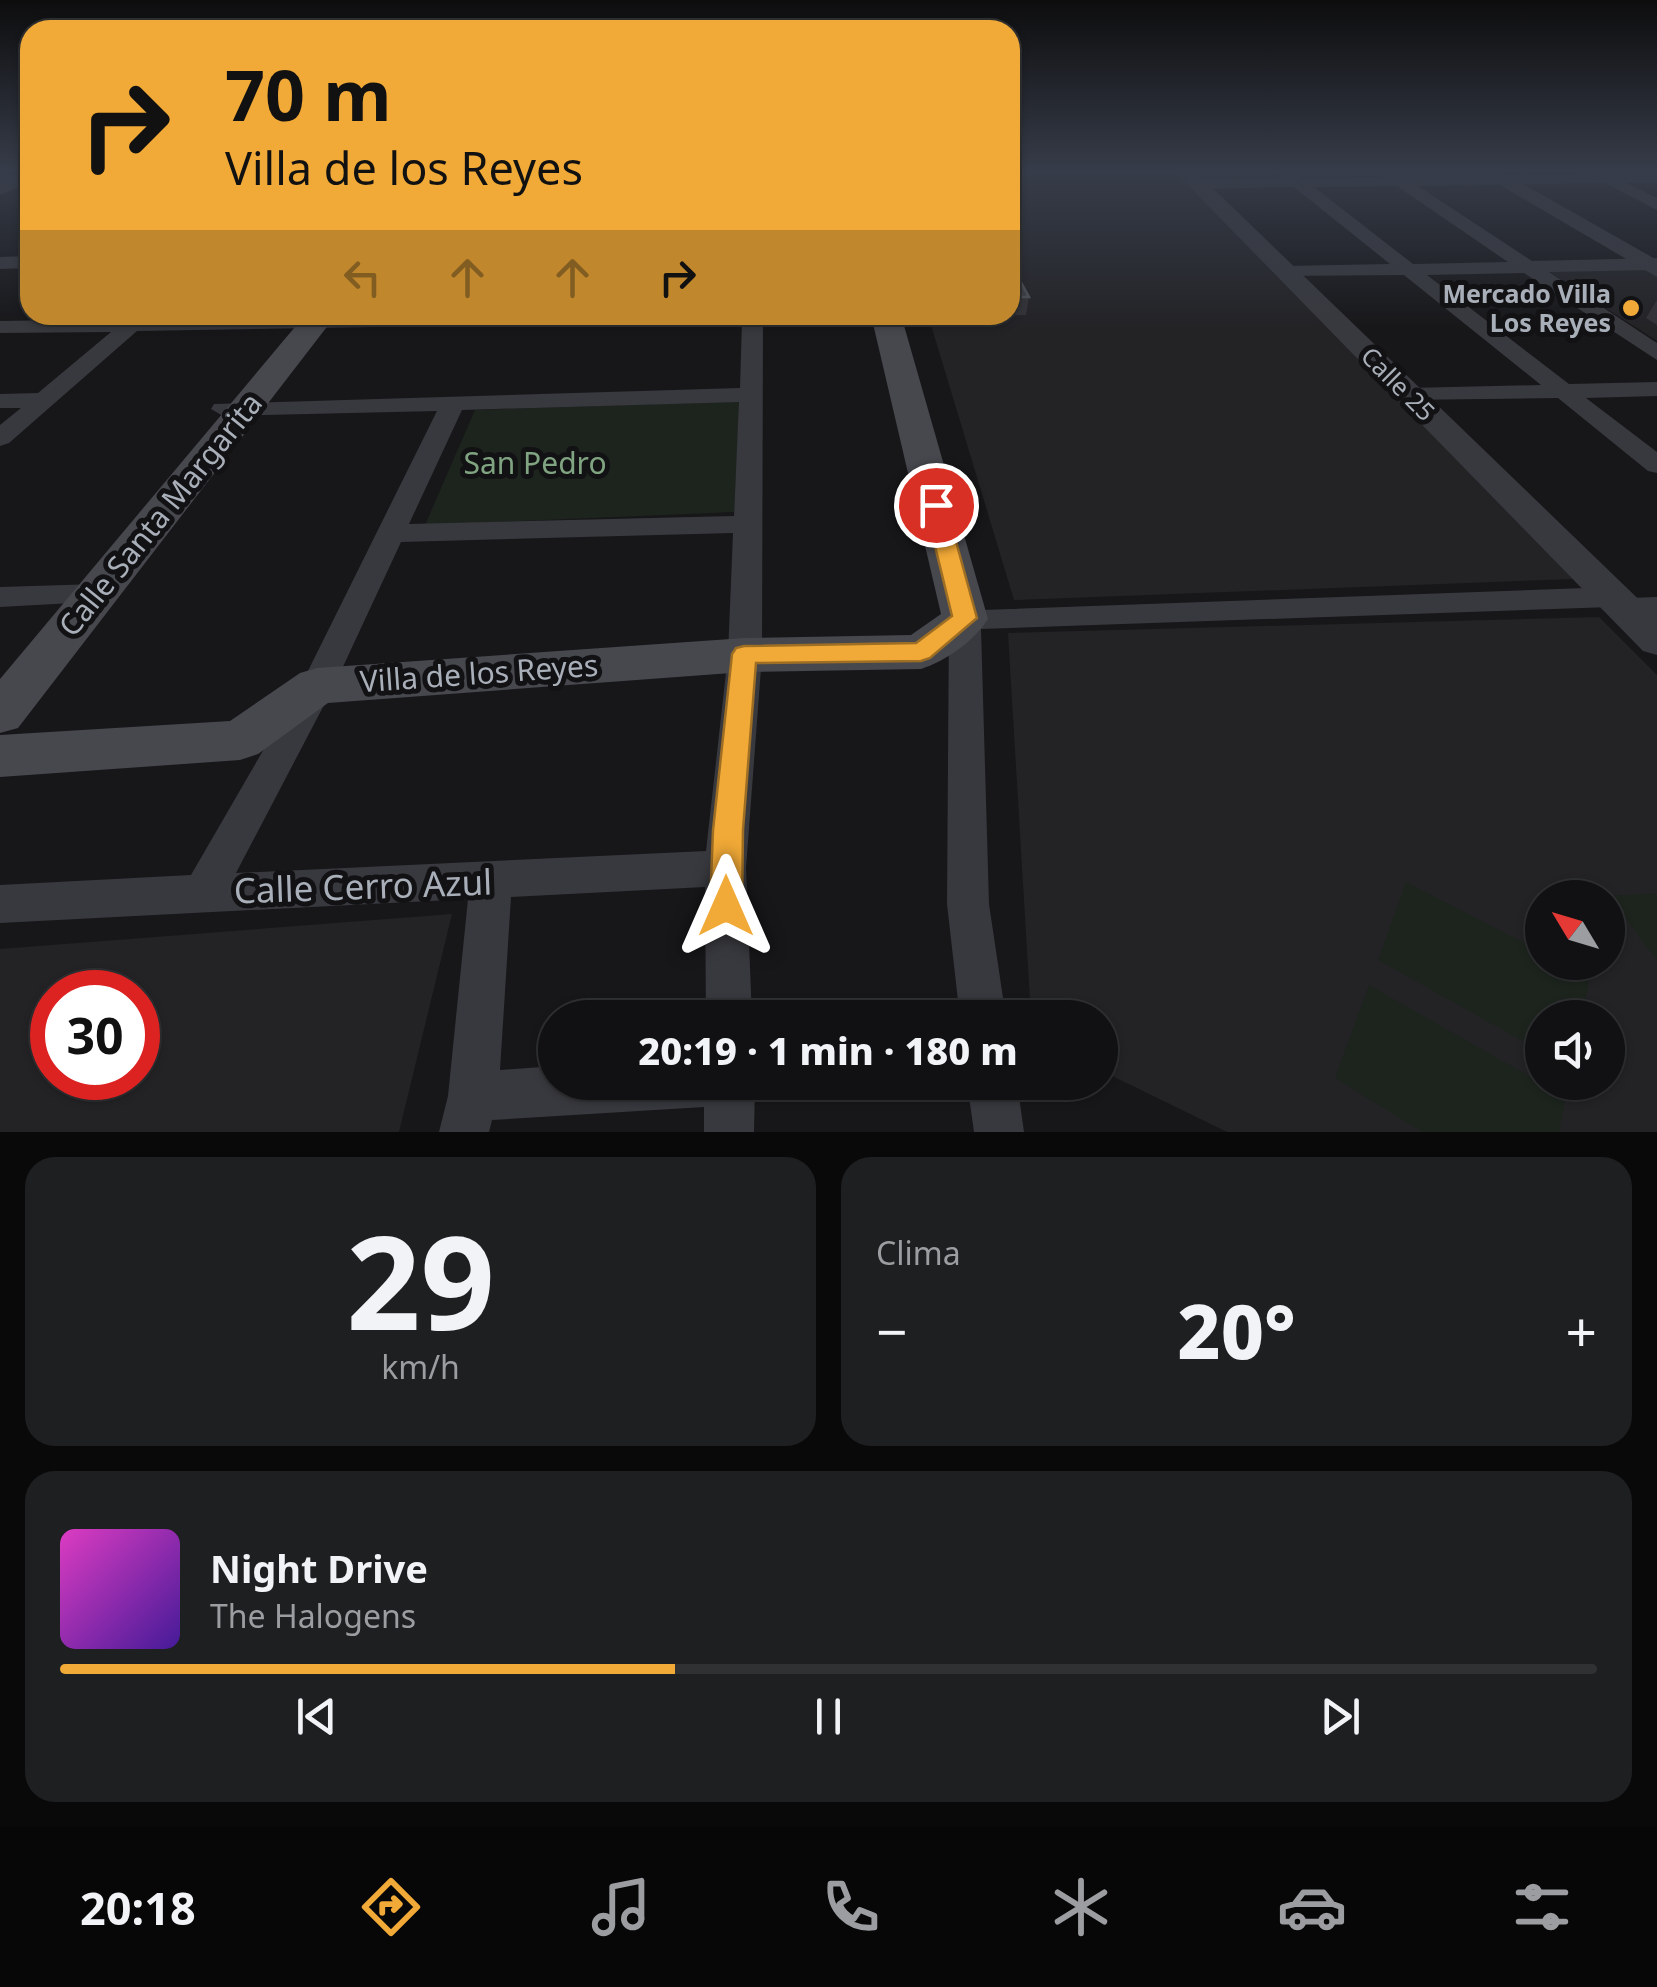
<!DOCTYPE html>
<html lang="es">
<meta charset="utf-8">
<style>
:root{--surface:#111113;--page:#1e1f21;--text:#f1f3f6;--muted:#9c9da0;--line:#303133;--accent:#f1a937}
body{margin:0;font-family:"Noto Sans",sans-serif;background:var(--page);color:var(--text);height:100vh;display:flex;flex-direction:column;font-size:38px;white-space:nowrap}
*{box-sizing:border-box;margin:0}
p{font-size:32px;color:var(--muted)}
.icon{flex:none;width:55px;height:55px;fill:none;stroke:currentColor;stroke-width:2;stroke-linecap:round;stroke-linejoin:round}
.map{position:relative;height:1132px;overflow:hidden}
.sheet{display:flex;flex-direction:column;gap:25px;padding:25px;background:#09090a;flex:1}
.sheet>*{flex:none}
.hud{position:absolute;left:20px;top:20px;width:1000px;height:305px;border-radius:30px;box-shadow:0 2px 8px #0004,0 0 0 2px var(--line);background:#f1a937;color:#111;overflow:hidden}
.needle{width:65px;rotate:308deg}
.controls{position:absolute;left:1525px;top:880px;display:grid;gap:20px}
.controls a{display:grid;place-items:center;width:100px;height:100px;border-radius:50%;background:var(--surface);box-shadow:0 2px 8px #0004,0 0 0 2px var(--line);font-size:50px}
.speed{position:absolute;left:30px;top:970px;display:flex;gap:20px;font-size:50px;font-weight:700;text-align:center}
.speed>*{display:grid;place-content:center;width:130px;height:130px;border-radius:50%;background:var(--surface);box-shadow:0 2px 8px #0004,0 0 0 2px var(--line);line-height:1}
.speed .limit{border:15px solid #d22;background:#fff;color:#111}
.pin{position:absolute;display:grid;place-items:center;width:85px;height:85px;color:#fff;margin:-42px;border:5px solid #fff;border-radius:50%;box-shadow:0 2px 10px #0007}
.me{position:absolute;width:110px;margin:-55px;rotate:0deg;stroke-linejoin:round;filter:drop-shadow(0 0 8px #0008)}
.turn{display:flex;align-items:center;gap:35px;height:210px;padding:0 40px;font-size:45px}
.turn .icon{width:130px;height:130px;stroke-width:2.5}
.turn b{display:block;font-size:70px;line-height:85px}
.lanes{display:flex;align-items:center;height:95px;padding:0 40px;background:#0003;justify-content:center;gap:50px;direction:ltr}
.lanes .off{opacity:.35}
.big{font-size:75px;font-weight:800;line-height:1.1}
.sheet .card{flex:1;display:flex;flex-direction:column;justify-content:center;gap:15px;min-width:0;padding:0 35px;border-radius:30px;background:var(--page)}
.sheet .dial{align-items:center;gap:0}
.dial b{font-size:130px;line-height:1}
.song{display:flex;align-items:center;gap:30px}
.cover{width:120px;height:120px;border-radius:15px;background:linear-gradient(135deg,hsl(310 70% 55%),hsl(260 70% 35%))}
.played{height:10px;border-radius:5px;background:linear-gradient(90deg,var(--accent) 40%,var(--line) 40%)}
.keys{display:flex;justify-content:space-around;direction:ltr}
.heat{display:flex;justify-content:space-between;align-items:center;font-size:55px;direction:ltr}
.sheet .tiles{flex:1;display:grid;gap:25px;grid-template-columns:1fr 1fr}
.card:last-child{grid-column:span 2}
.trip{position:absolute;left:538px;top:1000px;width:580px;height:100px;border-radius:50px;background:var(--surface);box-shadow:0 2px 8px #0004,0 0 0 2px var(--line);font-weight:800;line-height:100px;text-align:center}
.menu{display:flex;height:160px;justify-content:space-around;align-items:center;background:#070708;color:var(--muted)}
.menu .icon{width:70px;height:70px}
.menu .selected{color:var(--accent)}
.menu b{font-size:45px;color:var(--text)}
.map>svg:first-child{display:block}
.built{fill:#232326;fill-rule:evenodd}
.green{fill:#1d241e}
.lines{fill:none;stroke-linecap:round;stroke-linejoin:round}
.minor{fill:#38393e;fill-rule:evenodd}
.tertiary{fill:#38393e;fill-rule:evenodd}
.secondary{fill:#46484e;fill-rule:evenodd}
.wall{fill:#333337}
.building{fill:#404145;stroke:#505257;stroke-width:2.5}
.route{fill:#f1a937;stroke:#9d6e24;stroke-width:2.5}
.poi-dot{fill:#f1a937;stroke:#121214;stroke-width:4}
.labels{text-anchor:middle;stroke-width:10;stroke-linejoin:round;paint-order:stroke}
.far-poi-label{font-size:25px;font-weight:bold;fill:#a9afb9;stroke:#121214;text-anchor:end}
.far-street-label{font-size:25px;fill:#a9afb9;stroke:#121214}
.park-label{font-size:30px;fill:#80a481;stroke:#121214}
.street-label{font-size:30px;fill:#a9afb9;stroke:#121214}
.near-street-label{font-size:35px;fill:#a9afb9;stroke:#121214}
</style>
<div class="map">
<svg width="1657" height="1132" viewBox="0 0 1657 1132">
<rect width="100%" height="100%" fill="#171719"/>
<g class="built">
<polygon points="1010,171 1174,171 1573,579 1014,600 928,315 1010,315"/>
<polygon points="1649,270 1657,275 1657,341 1548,271"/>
<path d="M1599,617L1657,675V1132H1227L1100,1070V1018L1031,1017L1008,633ZM1542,898H1608V962H1542ZM1542,1018H1608V1082H1542Z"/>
<path d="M452,914L399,1132H0V949ZM52,992H138V1078H52Z"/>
</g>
<g class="green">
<polygon points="740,401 734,512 425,525 475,410"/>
<polygon points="1406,882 1542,952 1542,962 1564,963 1590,976 1582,1017 1542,1018 1542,1052 1378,960"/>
<polygon points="1657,893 1657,961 1609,896"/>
<polygon points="1369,985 1566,1097 1559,1132 1422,1132 1335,1078"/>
</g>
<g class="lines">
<g class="minor">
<path d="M1275,171H1293L1302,178L1657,173V183H1627L1657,198V210L1605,183L1418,186L1532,261L1657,258V270L1549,272L1657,343V360L1524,273L1427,275L1569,384L1657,382V396L1586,398L1657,452V473L1648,471L1558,398L1401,400L1397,395L1409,388L1541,385L1404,275L1279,276V268L1286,266L1390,264L1294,187L1197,189L1189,184L1197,179L1282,178ZM1397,186L1508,262L1413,264L1314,187Z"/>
<polygon points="0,174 21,174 29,179 21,184 0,184"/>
<polygon points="30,256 30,268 0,269 0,257"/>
<path d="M132,315L146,318L763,315L762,655L746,868L752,1018H706L705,887L511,897L500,1070L555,1066V1082H755L754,1132H704V1107L492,1120L489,1132H439L448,1096L468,899L0,923V885L191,875L301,685L437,411L223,416L211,409L214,404L740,388L742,321L137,331L9,443L0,446V425L21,408H0V394L38,393L111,332L0,333V321L126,319ZM739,402L734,516L409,524L462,410ZM733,533L728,655L706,851L236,873L334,686L401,542Z"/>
<polygon points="98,584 109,587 114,594 109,601 0,607 0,587"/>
<polygon points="1613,587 1624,590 1628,598 1657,597 1657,619 1615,617 1611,607 981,629 989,904 1006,1018 960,1018 947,904 949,619 954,611"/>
<polygon points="967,1082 1017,1082 1024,1132 974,1132"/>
</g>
<g class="tertiary">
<polygon points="23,171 30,171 30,182 0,195 0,182"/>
<polygon points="1174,171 1195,171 1657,617 1657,655 1643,651"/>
<polygon points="1476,171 1500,171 1657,260 1657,277"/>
</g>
<g class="secondary">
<polygon points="305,315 336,315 18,728 0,733 0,679"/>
<path d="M871,315H901L988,619C974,641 946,661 921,669L745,672L328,703L258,754L240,760L0,777V735L230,721L300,673L317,668L745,638L911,635L941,614Z"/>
</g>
</g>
<g class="wall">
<polygon points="1010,275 1029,297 1026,315 991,316 1010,315"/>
<polygon points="1657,300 1657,325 1646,318"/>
</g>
<polygon class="building" points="1010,275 1017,275 1029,297 1010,297"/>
<linearGradient id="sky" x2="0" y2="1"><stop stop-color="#0d0d0e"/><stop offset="0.52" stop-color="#363c49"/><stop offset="1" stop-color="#363c49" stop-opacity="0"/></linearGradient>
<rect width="1657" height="329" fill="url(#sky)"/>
<polygon class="route" points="936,498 946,505 977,618 930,658 921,661 756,663 743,830 742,906 738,916 726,920 715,916 710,906 713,830 732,654 736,648 744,646 916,643 952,616 925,505"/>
<circle class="poi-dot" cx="1631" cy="308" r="10"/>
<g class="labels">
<g class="far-poi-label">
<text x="1611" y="303">Mercado Villa<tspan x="1611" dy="29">Los Reyes</tspan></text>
</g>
<g class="far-street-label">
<text transform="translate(1398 384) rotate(45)" y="9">Calle 25</text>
</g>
<g class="park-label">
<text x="535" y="474">San Pedro</text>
</g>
<g class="street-label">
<text transform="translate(161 515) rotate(-51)" y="10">Calle Santa Margarita</text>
<text transform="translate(479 674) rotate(-4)" y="10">Villa de los Reyes</text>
</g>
<g class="near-street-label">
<text transform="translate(363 887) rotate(-2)" y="12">Calle Cerro Azul</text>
</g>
</g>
</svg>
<div class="controls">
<a><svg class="needle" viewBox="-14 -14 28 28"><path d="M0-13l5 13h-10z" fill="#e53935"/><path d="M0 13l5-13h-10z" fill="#9c9da0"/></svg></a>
<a><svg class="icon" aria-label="sound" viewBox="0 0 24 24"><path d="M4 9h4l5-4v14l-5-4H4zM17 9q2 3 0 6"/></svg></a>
</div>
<div class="speed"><div class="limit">30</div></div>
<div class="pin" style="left:936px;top:505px;background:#d93025"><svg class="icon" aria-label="arrive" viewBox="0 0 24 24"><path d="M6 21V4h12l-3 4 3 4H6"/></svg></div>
<svg class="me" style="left:726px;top:906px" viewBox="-20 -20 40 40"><path d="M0-17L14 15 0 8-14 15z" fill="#f1a937" stroke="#fff" stroke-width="4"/></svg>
<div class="trip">20:19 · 1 min · 180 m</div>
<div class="hud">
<div class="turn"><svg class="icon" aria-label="right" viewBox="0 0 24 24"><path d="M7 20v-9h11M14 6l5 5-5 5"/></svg><div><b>70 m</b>Villa de los Reyes</div></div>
<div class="lanes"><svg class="icon off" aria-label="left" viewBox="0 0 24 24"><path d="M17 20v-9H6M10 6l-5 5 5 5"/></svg><svg class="icon off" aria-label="ahead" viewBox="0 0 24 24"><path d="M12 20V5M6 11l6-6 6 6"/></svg><svg class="icon off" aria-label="ahead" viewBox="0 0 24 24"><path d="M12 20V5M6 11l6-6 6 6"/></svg><svg class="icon" aria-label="right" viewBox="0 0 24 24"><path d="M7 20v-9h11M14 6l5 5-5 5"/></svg></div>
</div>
</div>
<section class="sheet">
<div class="tiles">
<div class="card dial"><b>29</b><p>km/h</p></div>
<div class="card"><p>Clima</p>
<div class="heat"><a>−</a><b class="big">20°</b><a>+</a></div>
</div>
<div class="card">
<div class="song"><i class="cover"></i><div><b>Night Drive</b><p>The Halogens</p></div></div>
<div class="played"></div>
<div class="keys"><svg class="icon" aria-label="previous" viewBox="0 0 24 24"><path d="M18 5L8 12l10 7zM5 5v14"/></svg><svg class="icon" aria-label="pause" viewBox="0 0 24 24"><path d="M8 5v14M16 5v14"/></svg><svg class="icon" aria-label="next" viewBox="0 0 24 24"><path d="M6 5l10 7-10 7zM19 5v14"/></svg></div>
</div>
</div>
</section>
<nav class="menu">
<b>20:18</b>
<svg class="icon selected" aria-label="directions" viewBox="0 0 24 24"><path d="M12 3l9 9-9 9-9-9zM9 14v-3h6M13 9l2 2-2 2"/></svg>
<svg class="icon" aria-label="music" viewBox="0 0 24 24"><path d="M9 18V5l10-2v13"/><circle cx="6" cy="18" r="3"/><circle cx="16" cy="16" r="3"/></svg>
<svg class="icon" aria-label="phone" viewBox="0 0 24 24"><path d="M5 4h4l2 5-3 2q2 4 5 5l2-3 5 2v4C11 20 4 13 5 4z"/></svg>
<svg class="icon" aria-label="climate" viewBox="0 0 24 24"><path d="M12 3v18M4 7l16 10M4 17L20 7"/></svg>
<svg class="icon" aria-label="car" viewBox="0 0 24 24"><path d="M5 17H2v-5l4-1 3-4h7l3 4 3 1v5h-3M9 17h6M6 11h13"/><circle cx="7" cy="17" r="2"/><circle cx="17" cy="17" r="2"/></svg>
<svg class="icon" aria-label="filters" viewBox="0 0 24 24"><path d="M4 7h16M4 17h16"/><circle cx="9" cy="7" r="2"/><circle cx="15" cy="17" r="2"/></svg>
</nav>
